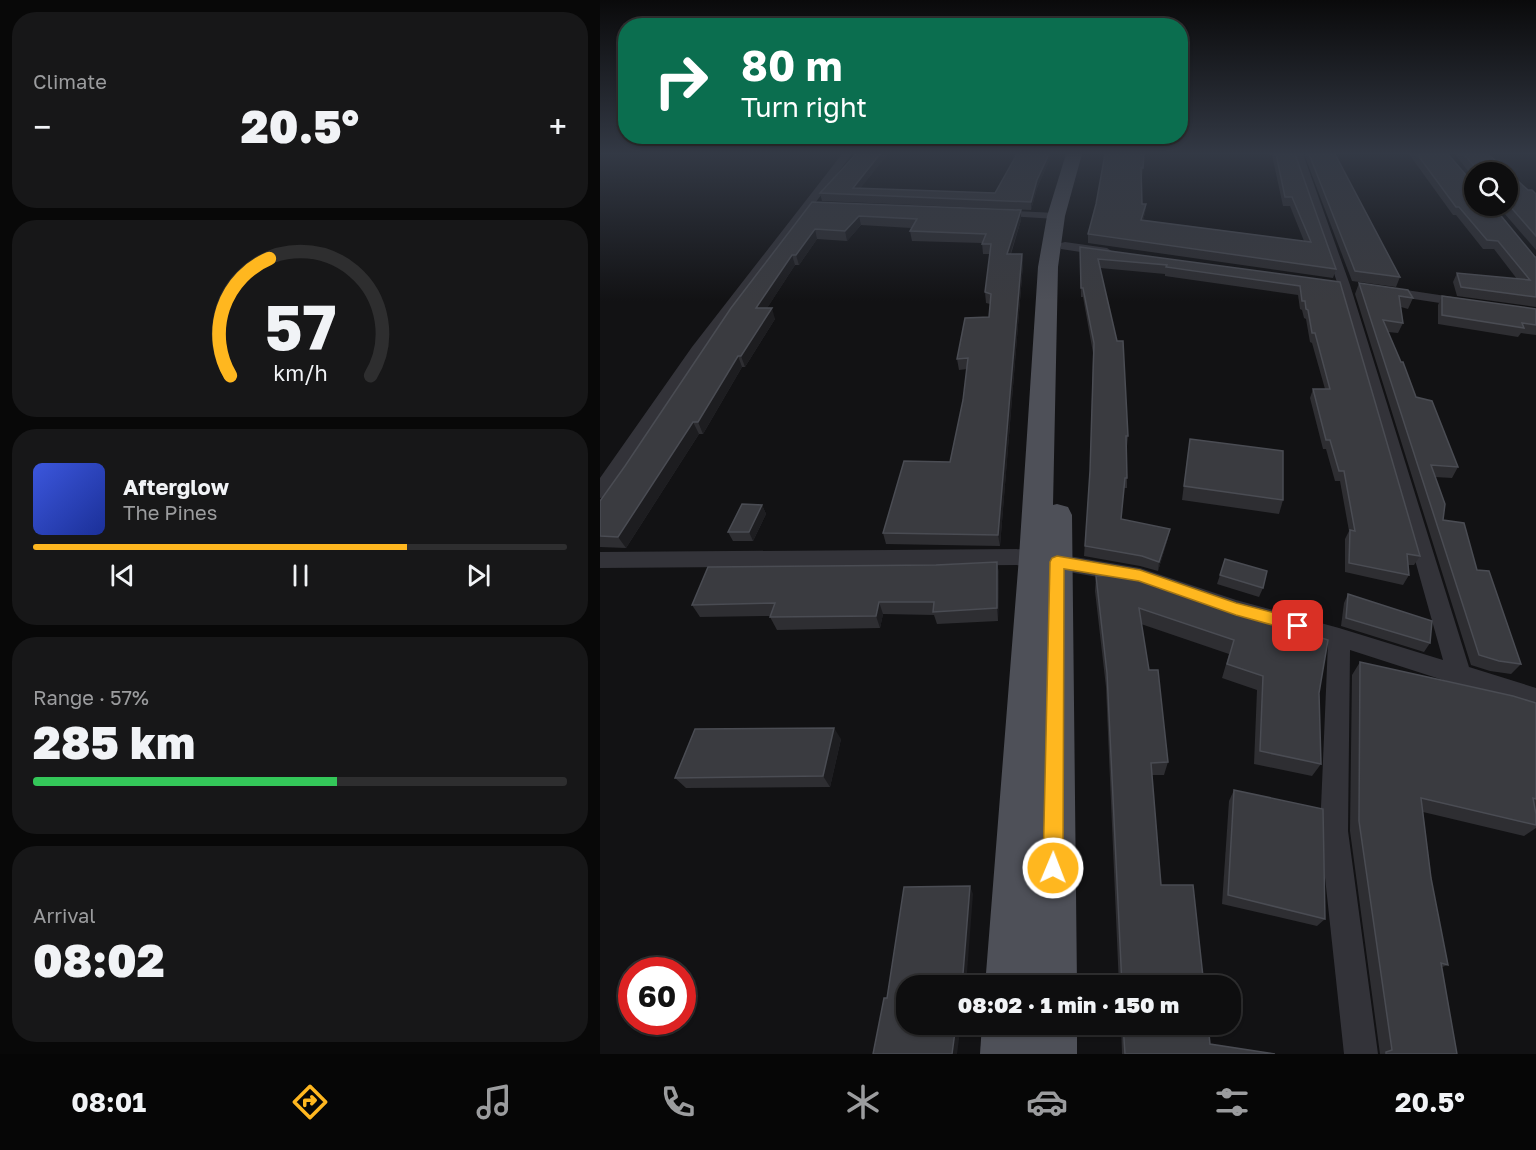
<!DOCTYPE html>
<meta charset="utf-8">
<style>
:root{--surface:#0e0e0f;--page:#171718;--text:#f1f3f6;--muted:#9b9c9e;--line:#2e2e2f;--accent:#ffb71f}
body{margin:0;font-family:"Golos Text",sans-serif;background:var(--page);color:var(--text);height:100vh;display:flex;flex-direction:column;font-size:22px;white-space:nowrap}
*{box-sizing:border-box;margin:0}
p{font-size:20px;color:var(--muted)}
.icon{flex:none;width:33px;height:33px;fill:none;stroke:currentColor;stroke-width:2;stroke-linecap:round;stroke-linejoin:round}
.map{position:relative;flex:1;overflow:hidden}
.side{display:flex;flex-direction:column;gap:12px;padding:12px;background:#080808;width:600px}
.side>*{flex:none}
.banner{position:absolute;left:18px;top:18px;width:570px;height:126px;border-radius:24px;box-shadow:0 2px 4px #0004,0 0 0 2px var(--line);background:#0b6e4f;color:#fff;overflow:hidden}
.controls{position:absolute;left:864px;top:162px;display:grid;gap:12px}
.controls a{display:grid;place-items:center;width:54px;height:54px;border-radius:50%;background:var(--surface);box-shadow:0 2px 4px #0004,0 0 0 2px var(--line);font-size:30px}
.speed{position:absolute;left:18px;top:957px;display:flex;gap:12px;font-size:30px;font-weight:700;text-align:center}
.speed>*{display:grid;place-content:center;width:78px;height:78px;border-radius:50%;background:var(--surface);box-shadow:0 2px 4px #0004,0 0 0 2px var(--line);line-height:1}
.speed .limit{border:9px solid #d22;background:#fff;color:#111}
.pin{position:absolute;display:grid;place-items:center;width:51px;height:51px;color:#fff;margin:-26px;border-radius:12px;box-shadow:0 3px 9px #0006}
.me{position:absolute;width:66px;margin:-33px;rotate:1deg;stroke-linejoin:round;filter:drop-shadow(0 0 4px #0008)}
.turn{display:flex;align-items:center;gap:21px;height:126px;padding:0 24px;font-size:27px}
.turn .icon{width:78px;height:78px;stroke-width:2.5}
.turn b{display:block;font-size:42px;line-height:51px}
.big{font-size:45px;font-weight:800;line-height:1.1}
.side .widget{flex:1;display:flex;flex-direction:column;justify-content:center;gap:9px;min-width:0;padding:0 21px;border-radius:24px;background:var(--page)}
.side .dial{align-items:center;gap:0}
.dial svg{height:156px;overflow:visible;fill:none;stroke:var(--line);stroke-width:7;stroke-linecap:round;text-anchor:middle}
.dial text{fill:var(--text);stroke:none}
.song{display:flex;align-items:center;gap:18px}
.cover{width:72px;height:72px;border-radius:9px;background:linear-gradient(135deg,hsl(230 70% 55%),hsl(230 70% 35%))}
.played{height:6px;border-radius:3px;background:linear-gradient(90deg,var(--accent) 70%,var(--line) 70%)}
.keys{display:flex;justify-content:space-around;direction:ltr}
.heat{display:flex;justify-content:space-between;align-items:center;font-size:33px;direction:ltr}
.charge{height:9px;border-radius:4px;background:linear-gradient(90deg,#34c759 57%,var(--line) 0)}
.trip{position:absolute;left:296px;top:975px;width:345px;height:60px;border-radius:24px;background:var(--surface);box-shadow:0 2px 4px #0004,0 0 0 2px var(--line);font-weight:800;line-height:60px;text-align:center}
.tabs{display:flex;height:96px;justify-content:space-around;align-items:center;background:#060606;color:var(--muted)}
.tabs .icon{width:42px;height:42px}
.tabs .current{color:var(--accent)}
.tabs b{font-size:27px;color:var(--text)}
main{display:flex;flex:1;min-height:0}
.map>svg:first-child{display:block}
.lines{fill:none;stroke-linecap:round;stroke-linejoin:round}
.minor{fill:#333339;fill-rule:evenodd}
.primary{fill:#4e5058;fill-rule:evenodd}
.wall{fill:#2e2e32}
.shaded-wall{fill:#1d1d20}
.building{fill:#3a3b40;stroke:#4a4c53;stroke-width:1.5}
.route{fill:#ffb71f;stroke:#a67714;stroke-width:1.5}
</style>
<main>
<section class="side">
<div class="widget"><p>Climate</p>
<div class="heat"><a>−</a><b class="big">20.5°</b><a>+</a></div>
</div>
<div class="widget dial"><svg viewBox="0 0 100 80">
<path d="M14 69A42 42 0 1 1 86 69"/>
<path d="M14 69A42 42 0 0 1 34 9" stroke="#ffb71f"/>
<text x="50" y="56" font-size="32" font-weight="700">57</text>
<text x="50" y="72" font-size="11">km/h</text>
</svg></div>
<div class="widget">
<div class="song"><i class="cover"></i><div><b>Afterglow</b><p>The Pines</p></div></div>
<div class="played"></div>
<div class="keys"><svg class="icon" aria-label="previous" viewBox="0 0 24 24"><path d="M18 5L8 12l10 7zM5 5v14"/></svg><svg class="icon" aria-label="pause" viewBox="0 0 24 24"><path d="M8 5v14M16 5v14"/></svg><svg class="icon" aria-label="next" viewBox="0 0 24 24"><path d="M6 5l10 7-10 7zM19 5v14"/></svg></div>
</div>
<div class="widget"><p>Range · 57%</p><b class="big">285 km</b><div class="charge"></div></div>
<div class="widget"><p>Arrival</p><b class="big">08:02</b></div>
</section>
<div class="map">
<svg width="936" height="1054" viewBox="0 0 936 1054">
<rect width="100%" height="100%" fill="#121214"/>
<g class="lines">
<g class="minor">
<polygon points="242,154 252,154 103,352 7,497 0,498 0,478 92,347"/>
<polygon points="693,154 703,154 750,285 869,667 936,688 936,710 750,650 748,831 778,1054 744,1054 720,831 728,643 636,618 539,584 457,570 450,568 447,562 450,556 457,554 540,568 636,600 739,628 843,660 738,285"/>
<polygon points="396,210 456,213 462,216 456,219 392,215 392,211"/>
<polygon points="465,242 507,248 513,252 507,256 461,249 461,243"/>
<polygon points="786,287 866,299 873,303 866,307 781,294 779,291"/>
<polygon points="435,549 442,552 445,557 442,562 435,565 0,568 0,552"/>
</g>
<g class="primary">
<polygon points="466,154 482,154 465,216 458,267 453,505 457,504 468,507 472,515 477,986 385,986 419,557 438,267 447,216"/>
<polygon points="382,1024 477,1024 477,1054 380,1054"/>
</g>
</g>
<g class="wall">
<polygon points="256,154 288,154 260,188 395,193 417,154 452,154 437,188 431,210 222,201 220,193"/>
<polygon points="544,154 542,177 541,177 542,204 546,204 545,213 543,220 704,241 690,206 683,206 672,155 670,155 669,154 695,154 736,269 733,278 488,243 488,234 496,204"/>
<polygon points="704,154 735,154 800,277 796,287 752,281"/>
<polygon points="809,154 848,154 935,257 936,257 936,307 857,296 853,282 857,273 917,279 894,249 883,249 856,215 853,215"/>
<polygon points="855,154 888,154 928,190 936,194 936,250 898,206 908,206 908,172 874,172 874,179"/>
<polygon points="212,202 421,210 421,220 411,254 422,254 423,264 400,546 286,544 283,533 350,462 363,400 367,369 359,370 357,359 389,317 390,304 386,303 385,292 390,254 383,254 382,243 312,241 310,231 311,228 261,225 247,241 217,239 199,265 195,265 167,308 175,319 145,367 142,367 103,434 99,434 26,548 0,547 0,501 25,466"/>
<polygon points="480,247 740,282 820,556 814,565 808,565 809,575 803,585 745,572 745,539 749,531 740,481 735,481 726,449 723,449 710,398 713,389 725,389 712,343 710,342 706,319 704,318 702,310 700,309 698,295 565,276 565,274 500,268 528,436 527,446 526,446 527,478 527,488 524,488 521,519 568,538 558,571 540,566 484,556 490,472 493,353 483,297 481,297"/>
<polygon points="759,283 813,298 808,309 801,307 803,323 798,333 788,332 816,397 858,467 852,478 835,477 843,520 877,570 921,664 911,674 890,671 871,665 755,294"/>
<polygon points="842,296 936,309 936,335 921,333 918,337 838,324 838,305"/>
<polygon points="588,452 683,500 679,514 582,500"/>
<polygon points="162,505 166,514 153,541 133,541 128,532"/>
<polygon points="397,562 399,574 398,621 337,624 334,615 283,614 280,628 177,630 170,617 170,616 100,617 92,605 336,565"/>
<polygon points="620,575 663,588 659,597 617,584"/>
<polygon points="496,576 554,576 552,584 719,693 721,764 712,776 654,764 657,690 622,678 629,654 541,624 549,670 568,762 564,775 552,775 561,885 604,986 519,986 506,687 495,591"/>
<polygon points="748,594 830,643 824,652 741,626 744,603"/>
<polygon points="760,662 936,703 936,828 924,836 823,812 831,878 848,965 842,967 857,1054 780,1054 750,831 752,675"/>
<polygon points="241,739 230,787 86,788 75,778"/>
<polygon points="634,790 725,919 717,926 622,904 629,801"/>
<polygon points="521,1024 608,1024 610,1044 675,1054 522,1054"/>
</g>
<g class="shaded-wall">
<polygon points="280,154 288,154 255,195 253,188"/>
<polygon points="449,154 452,154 437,188 431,210 431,202 437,180"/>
<polygon points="546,204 545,213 540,229 541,220"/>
<polygon points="421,210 421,220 407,264 407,254"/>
<polygon points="259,216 261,225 247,241 245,231"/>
<polygon points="215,229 217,239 199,265 196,255"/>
<polygon points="422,254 423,264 400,546 398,535"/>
<polygon points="192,255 195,265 160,319 156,308"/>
<polygon points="172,308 175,319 145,367 141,356"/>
<polygon points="138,356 142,367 103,434 98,422"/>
<polygon points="93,422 99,434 26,548 18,537"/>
<polygon points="162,505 166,514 153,541 149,532"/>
<polygon points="570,529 568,538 558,571 559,562"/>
<polygon points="397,562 399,574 398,621 397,608"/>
<polygon points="279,602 283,614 280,628 276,616"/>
<polygon points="234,728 241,739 230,787 223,776"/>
<polygon points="370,886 373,894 366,986 362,986"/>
<polygon points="356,1024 361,1024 357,1054 352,1054"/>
</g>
<g class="building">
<polygon points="256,154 280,154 253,188 395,193 417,154 449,154 437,180 431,202 220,193"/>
<polygon points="505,154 544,154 543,168 541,168 542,204 546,204 541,220 711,242 692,197 685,197 676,154 695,154 736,269 488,234 496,204"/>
<polygon points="709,154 735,154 800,277 755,271"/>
<polygon points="817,154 848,154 872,182 874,183 874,206 893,206 935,257 936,257 936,297 861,287 857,273 930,280 898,241 887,240 859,207 856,207"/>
<polygon points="864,154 888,154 928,190 932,190 936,194 936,236 908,204 908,172 879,172"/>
<polygon points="212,202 421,210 407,254 422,254 398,535 283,533 304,461 350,462 363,400 368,358 357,359 365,318 389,317 391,294 385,292 391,244 382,244 386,234 310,231 317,219 259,216 245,231 215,229 196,255 192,255 156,308 172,308 141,356 138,356 98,422 93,422 18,537 0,536 0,501 25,466 131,308"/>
<polygon points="480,247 740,282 820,556 807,554 809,575 749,563 750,530 755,531 744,471 739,471 730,440 726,440 713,389 730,389 715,333 712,333 708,310 706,309 705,301 702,301 700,286 566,267 567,265 498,259 517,341 523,341 528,436 526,436 527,478 525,478 521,519 570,529 559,562 542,556 485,546 490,471 494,343 483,288 481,288"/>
<polygon points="759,283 808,290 813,298 799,296 803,323 783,320 801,362 803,362 816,397 832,401 858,467 831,465 845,504 843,520 864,523 877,570 889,571 921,664 899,661 879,655"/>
<polygon points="842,296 936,309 936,325 922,323 924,328 842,315"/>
<polygon points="590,439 683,451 683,500 584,486"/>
<polygon points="142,504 162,505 149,532 128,532"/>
<polygon points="625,559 667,571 663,588 620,575"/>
<polygon points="397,562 397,608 333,612 334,602 279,602 276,616 170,617 175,603 92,605 108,567 336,565"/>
<polygon points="547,574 554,576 551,584 728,640 719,693 721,764 660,751 663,676 627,664 634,640 539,608 549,670 558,670 568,762 551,763 561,885 593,885 604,986 522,986 507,673 496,576"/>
<polygon points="748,594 832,621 830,643 746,618"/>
<polygon points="760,662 913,696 936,703 936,799 933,798 936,814 936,825 821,798 831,878 848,965 841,963 857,1054 786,1054 786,1052 792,1050 759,821"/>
<polygon points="234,728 223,776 75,778 95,729"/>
<polygon points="634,790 723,809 725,919 628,895"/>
<polygon points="370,886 362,986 306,986 306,1024 356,1024 352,1054 273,1054 284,998 287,998 304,887"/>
<polygon points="523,1024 608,1024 610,1044 675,1054 525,1054"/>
</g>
<linearGradient id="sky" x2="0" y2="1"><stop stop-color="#0a0a0b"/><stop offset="0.51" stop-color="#333945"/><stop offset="1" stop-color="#333945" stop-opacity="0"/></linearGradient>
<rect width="936" height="301" fill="url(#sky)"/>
<polygon class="route" points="457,556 540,570 636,603 698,619 703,621 705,626 703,630 698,632 636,615 539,581 464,569 463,868 460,875 453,878 446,875 443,868 450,562 452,558"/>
</svg>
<div class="controls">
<a><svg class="icon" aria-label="search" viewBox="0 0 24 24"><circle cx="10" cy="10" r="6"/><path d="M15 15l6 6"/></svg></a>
</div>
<div class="speed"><div class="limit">60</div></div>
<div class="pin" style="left:698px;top:626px;background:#d93025"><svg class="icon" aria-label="arrive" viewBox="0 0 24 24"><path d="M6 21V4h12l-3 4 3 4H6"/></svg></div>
<svg class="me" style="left:453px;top:868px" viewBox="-20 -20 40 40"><circle r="17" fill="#ffb71f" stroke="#fff" stroke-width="3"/><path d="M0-11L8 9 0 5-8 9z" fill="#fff"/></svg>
<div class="trip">08:02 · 1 min · 150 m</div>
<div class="banner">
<div class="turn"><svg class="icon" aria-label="right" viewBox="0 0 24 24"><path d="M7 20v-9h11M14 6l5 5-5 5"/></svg><div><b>80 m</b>Turn right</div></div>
</div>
</div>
</main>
<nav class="tabs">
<b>08:01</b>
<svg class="icon current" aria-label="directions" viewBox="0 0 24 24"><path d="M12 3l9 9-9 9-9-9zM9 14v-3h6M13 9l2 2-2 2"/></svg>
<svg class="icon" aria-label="music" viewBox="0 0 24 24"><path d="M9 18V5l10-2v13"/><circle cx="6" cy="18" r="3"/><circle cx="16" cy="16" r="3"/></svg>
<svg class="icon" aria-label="phone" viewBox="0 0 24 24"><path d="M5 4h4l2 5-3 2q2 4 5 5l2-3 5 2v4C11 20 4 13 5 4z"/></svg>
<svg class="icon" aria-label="climate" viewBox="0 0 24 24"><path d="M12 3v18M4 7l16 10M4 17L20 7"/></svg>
<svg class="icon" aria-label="car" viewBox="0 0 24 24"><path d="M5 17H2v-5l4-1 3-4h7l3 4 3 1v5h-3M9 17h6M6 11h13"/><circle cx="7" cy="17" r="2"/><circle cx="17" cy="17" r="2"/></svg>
<svg class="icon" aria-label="filters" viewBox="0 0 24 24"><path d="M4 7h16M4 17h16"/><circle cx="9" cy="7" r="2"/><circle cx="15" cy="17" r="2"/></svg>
<b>20.5°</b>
</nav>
